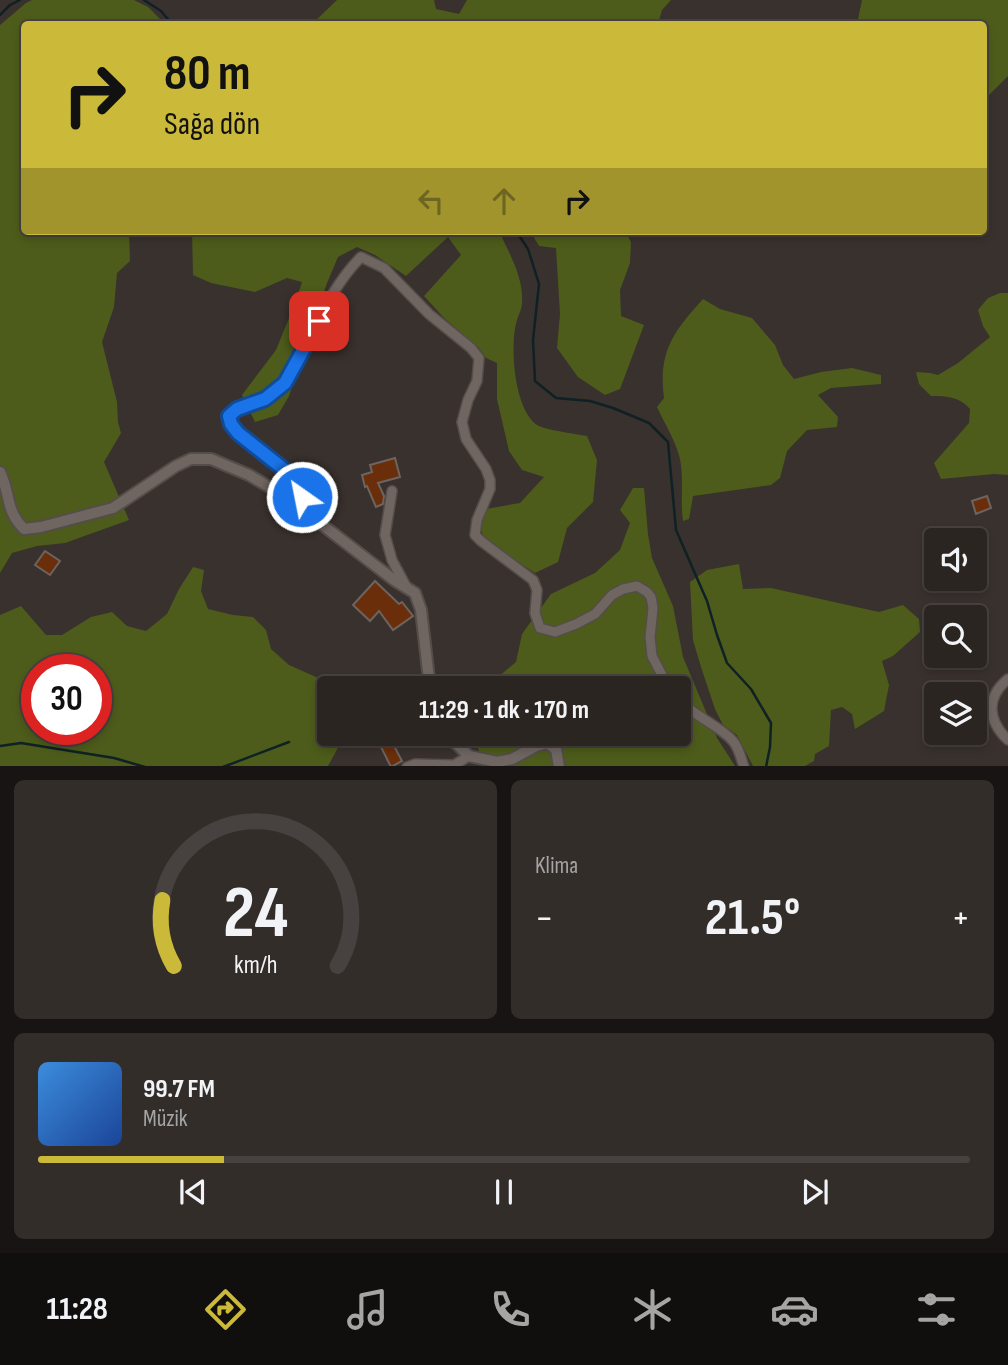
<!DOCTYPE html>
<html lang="tr">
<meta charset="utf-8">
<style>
:root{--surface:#2b2522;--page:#332d2a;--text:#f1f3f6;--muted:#a6a5a5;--line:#474240;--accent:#cbb939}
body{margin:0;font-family:"Sofia Sans Condensed",sans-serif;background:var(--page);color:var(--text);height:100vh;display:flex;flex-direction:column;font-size:26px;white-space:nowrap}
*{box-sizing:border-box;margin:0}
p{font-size:23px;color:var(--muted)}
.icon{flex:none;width:38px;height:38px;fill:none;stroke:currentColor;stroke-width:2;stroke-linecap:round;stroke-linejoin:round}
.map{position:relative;height:766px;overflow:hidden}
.sheet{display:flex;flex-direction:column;gap:14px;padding:14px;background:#181413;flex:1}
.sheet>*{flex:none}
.banner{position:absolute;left:21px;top:21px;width:966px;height:214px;border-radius:7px;box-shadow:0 4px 10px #0003,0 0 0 2px var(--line);background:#cbb939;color:#111;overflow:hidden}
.tools{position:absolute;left:924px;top:528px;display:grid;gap:14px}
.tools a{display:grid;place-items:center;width:63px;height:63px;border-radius:7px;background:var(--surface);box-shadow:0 4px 10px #0003,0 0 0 2px var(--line);font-size:35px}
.speed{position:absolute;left:21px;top:654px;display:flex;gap:14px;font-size:35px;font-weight:700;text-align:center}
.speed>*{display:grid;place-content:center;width:91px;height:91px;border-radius:50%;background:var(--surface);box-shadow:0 4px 10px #0003,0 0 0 2px var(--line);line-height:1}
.speed .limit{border:10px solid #d22;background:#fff;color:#111}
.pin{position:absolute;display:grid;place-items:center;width:60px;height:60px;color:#fff;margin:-30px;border-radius:14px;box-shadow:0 4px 10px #0006}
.me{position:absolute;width:77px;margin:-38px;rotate:327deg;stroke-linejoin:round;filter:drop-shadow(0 0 5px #0008)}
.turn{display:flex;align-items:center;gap:24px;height:147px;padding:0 28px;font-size:32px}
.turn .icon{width:91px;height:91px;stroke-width:2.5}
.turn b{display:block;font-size:49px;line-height:60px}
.lanes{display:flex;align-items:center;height:66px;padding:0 28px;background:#0003;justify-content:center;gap:35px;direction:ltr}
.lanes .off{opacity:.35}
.big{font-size:52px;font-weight:700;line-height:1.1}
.sheet .widget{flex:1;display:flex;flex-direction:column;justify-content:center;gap:10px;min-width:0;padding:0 24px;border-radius:10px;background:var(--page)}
.sheet .dial{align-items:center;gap:0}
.dial svg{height:182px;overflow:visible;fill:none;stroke:var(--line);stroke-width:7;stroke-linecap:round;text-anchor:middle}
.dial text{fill:var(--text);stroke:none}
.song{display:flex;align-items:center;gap:21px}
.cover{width:84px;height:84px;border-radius:10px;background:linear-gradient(135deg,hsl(210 70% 55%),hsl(220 70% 35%))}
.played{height:7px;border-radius:4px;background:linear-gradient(90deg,var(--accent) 20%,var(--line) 20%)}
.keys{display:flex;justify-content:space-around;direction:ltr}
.heat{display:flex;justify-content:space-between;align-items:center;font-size:38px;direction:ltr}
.sheet .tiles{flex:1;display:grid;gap:14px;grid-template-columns:1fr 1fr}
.widget:last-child{grid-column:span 2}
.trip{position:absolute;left:317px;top:676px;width:374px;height:70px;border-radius:7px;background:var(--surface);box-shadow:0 4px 10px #0003,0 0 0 2px var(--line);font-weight:700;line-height:70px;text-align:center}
.dock{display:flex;height:112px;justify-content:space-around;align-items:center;background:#110f0e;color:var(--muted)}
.dock .icon{width:49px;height:49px}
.dock .selected{color:var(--accent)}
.dock b{font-size:32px;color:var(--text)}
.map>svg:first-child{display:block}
.green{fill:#4d5c1b;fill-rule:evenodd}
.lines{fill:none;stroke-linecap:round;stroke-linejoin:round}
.stream{stroke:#0f2124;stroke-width:2.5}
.building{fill:#6b2e0b;stroke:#6d6460;stroke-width:2}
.minor-casing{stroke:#544d4a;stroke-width:12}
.tertiary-casing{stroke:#544d4a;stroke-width:14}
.minor{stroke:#6f6662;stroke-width:9}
.tertiary{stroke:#6f6662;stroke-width:10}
.route-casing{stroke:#114b97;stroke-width:18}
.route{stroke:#1a73e8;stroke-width:12}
</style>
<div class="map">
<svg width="1008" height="767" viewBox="0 0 1008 767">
<rect width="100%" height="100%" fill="#39312d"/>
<g class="green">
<polygon points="32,0 134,0 148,7 165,24 24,24 24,231 129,231 130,261 117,273 114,307 102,342 117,402 118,422 121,433 104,462 129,520 65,543 37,546 12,553 0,573 0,25 26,3"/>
<polygon points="337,0 434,0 436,9 459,14 467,0 671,0 662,10 658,24 312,24"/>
<polygon points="862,0 1008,0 1008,76 984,100 984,24 898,24 896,19 867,24 857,24"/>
<path d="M192,231H499C509,253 524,278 522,303C522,310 517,317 516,324C510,347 514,413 539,426C547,430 576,434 587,436L597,460L593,502L567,528L558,562L535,573L485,540L480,527L486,509L520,503L544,477L522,470L509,451L497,399V363L486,358L479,348L444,318L424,296L461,255L448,237L406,276L375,255L357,247L338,257L327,283L289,396L278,415L255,422L242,395L276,350L296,301L302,282L287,278L255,292L211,283L193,275Z"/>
<polygon points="530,231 625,231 631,242 630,263 620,290 621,316 644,325 620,389 605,395 578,377 557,348 560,314 556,248 539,246"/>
<path d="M1000,293H1008V475L994,474L941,479L934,463L969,423L970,409C960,397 947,396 931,396L919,384L916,372L930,373L938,375L958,363L990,337L983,326L978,310L988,298Z"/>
<path d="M703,299L720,309L752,318L775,345L783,365L794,379L821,372L852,368L881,375V384L831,388L818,395L838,417L837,427L807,430L787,451L780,478L771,485L693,496L689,519L683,521C680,500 684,480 680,459C676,442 665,424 657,407L664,398C658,352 673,332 703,299Z"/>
<polygon points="633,488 644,488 648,534 652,558 673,606 683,657 717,738 735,766 484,766 476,742 475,733 679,733 679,688 488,688 492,682 516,662 522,634 551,594 595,573 620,550 630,523 620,510"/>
<polygon points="739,564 743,589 771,588 879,612 903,605 919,619 920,632 893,656 882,661 889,685 884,711 855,729 852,714 842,707 831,710 829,746 815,754 814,761 805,766 753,766 737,735 723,725 715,709 701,667 693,640 690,582 707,570"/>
<path d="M193,567L204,570L201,591L208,609L233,615L253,617L266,630L271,649L289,665L325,681L336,688H329V733H346L328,766H0V615L21,606L46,635H62L91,617L112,612L127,626L146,631L167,614L179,589ZM96,670V730H37V670Z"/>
</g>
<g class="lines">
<g class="stream">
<polyline points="144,0 161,11 172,24"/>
<polyline points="0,15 10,5 20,0"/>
<polyline points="516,231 528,249 539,284 533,340 535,381 556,398 590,401 613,408 649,423 668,442 676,530 707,601 717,635 727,663 751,689 771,723 770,747 766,767"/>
<polyline points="0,746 21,743 114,758 145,767"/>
<polyline points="223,767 289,742"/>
</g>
</g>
<g class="building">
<polygon points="395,458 400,477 378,483 384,496 383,504 376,507 367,486 365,487 362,475 372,472 370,465"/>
<polygon points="987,496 991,508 976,514 972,501"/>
<polygon points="45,551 60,561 50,575 35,565"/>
<polygon points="375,581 399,604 402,602 413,616 393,630 379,611 370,621 353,605"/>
<polygon points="374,733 397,733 400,740 393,744 402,761 391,767"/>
</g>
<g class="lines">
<defs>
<g id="minor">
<polyline points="392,491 385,535 392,560 407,588"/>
<path d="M299,507C300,501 302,497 300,490C295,472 254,447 238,433L231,424L229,416C245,401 270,401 285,383C293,374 298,360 303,349C320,317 335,283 361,257L384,268L429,314L471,348L479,358L477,381L468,400L462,422L466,439L486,469L490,480V489L477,520L475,535L481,541L533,580L537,590L535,613L540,628L555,632L576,624L595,614L612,595L623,589L637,586L647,592L651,597L653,608L650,637L652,656L665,681L670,688"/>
<path d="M1008,679C985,698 988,721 1008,740"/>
<path d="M679,699C694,717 719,725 733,741C739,748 741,758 744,767"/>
<polyline points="407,767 415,764 454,765 469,756"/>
</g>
<g id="tertiary">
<path d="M0,472C11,495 5,510 24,529L41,527L113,508L176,466L191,459H211L249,475L286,497L394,580L415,593L421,610L430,688"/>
<polyline points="445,733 469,756 497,762 512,759 536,746 547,743 556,749 559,767"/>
</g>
</defs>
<use href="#minor" class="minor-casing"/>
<use href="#tertiary" class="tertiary-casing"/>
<use href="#minor" class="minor"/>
<use href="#tertiary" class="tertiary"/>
</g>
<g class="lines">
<defs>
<polyline id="route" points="302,497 300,487 291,475 238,433 231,424 229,416 237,409 265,399 285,383 319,321"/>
</defs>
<use href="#route" class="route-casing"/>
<use href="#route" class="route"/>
</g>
</svg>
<div class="tools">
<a><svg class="icon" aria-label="sound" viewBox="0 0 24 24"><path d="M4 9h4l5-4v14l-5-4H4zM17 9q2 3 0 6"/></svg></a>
<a><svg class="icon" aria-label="search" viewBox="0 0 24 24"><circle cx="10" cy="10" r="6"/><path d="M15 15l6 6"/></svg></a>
<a><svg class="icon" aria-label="layers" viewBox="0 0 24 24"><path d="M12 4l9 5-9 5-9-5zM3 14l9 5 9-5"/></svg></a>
</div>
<div class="speed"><div class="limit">30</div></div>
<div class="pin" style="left:319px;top:321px;background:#d93025"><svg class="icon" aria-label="arrive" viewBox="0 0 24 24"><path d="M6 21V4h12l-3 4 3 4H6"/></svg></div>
<svg class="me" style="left:302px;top:497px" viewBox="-20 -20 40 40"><circle r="17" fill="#1a73e8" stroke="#fff" stroke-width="3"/><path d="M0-11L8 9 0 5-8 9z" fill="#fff"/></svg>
<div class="trip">11:29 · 1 dk · 170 m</div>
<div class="banner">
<div class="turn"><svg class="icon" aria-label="right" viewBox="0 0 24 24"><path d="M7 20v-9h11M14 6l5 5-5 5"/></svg><div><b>80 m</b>Sağa dön</div></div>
<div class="lanes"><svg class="icon off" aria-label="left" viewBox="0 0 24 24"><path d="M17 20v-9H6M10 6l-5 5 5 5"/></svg><svg class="icon off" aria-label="ahead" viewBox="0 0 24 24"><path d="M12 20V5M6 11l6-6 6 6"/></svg><svg class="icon" aria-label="right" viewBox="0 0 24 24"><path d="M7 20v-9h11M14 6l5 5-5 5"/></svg></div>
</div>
</div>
<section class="sheet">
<div class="tiles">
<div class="widget dial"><svg viewBox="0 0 100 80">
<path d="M14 69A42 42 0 1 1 86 69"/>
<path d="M14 69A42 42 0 0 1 9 40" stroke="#cbb939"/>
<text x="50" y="56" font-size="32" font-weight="700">24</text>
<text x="50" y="72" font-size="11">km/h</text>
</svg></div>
<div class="widget"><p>Klima</p>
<div class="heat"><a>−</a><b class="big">21.5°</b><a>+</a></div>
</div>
<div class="widget">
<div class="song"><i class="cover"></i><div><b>99.7 FM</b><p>Müzik</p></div></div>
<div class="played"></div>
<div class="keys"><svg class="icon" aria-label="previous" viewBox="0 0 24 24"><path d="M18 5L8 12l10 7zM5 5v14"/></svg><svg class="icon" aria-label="pause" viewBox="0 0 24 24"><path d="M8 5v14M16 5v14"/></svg><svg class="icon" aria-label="next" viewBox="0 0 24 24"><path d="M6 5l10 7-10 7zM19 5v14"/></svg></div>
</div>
</div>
</section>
<nav class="dock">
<b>11:28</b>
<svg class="icon selected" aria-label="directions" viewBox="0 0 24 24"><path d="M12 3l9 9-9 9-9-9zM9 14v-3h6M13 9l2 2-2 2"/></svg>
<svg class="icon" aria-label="music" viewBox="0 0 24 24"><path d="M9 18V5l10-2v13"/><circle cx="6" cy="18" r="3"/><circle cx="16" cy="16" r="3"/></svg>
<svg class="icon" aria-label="phone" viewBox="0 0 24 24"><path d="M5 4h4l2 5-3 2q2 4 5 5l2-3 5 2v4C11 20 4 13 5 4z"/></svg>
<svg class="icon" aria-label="climate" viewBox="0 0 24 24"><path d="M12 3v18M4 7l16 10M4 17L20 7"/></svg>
<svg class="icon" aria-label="car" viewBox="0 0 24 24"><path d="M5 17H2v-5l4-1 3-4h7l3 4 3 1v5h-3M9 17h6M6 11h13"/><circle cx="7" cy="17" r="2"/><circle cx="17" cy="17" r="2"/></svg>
<svg class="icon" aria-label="filters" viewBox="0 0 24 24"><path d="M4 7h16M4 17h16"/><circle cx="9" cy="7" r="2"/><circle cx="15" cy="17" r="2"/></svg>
</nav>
